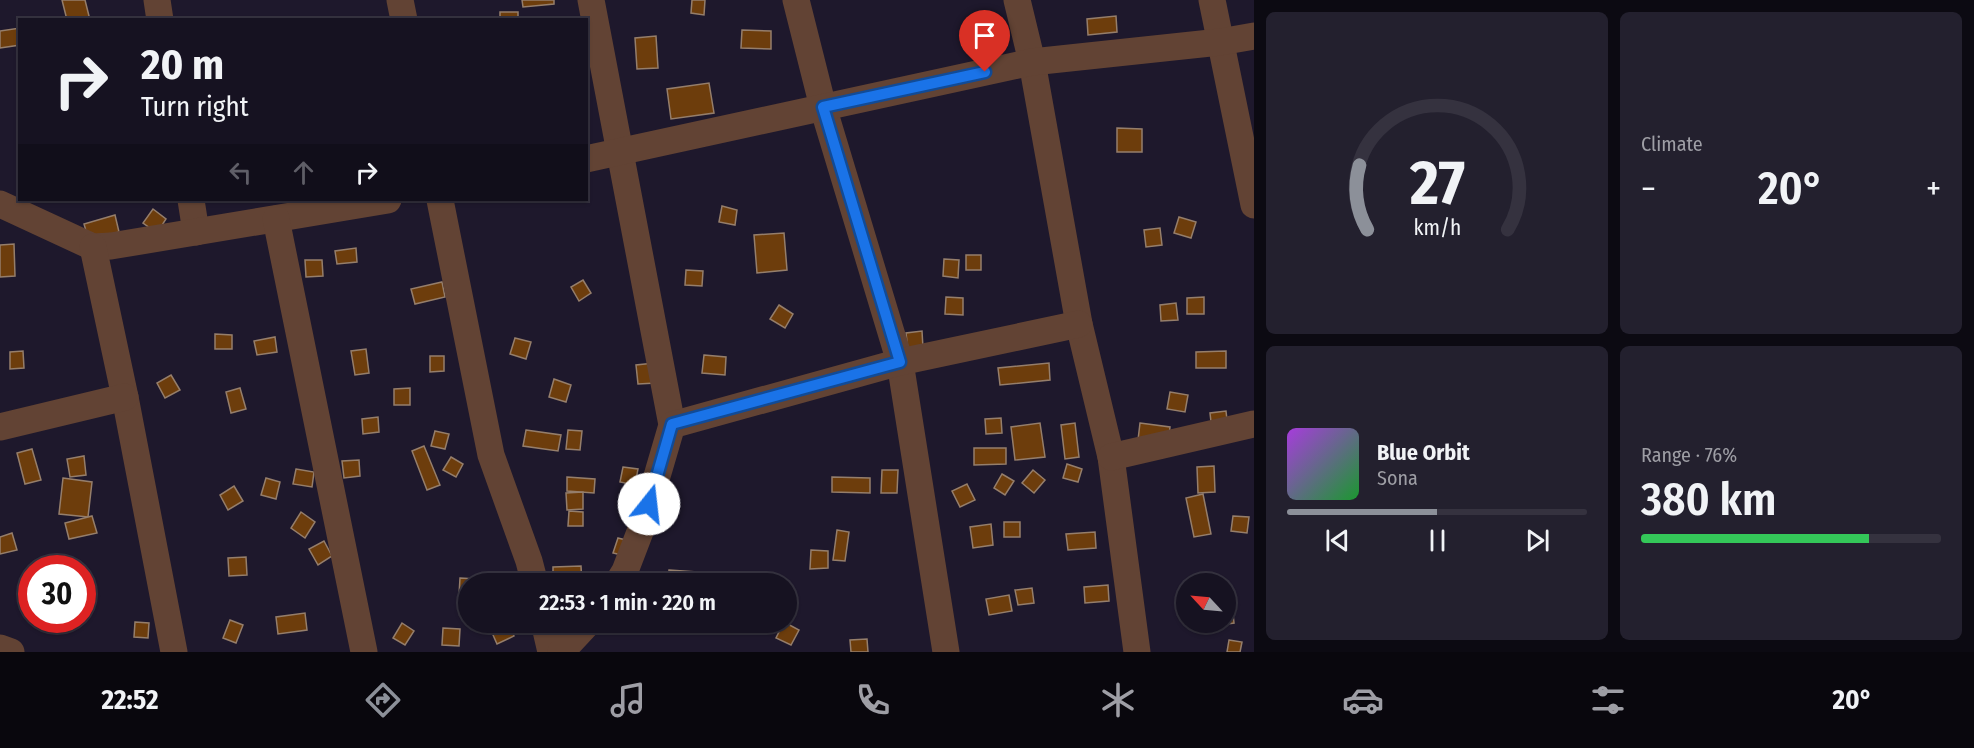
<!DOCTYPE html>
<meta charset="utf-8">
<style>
:root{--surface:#161221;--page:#23202e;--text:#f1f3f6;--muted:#9e9ea5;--line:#35323f;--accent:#8c9099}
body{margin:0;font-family:"Fira Sans Condensed",sans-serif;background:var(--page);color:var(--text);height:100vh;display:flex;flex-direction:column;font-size:22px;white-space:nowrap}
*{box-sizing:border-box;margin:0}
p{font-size:20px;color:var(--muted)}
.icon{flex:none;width:33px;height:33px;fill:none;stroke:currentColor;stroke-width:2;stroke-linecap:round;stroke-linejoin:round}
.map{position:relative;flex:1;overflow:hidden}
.details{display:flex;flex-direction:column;gap:12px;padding:12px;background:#0c0a12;width:720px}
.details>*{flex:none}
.top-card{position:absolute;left:18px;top:18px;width:570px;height:183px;border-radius:0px;box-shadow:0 2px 4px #0004,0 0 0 2px var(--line);background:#161221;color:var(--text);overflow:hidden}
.needle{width:39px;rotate:296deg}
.controls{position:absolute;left:1176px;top:573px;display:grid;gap:12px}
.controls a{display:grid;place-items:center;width:60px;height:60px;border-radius:50%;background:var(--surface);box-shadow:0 2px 4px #0004,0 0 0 2px var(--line);font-size:30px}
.speed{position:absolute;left:18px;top:555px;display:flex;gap:12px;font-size:30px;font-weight:700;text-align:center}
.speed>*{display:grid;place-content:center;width:78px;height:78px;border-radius:50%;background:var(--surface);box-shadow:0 2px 4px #0004,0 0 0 2px var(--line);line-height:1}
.speed .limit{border:9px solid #d22;background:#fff;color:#111}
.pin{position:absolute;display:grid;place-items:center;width:51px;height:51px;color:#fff;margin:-62px -26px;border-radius:50% 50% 50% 0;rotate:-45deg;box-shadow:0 0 6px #0007}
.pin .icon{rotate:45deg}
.me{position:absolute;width:66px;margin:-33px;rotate:16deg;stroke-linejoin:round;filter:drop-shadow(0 0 4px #0008)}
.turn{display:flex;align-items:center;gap:21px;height:126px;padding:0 24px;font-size:27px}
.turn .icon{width:78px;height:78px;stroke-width:2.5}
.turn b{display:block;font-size:42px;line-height:51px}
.lanes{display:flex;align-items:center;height:57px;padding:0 24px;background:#0003;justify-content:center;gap:30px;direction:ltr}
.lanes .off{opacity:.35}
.big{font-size:45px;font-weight:600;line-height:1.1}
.details .widget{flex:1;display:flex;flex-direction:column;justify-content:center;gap:9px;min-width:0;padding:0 21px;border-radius:9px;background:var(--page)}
.details .dial{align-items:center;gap:0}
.dial svg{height:156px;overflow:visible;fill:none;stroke:var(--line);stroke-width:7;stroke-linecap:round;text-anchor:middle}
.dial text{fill:var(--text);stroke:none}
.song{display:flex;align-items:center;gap:18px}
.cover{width:72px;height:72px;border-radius:9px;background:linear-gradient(135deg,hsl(280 70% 55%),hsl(130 70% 35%))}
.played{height:6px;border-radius:3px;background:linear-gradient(90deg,var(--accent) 50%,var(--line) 50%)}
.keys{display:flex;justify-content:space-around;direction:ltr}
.heat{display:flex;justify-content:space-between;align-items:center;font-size:33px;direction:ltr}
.charge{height:9px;border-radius:4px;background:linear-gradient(90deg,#34c759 76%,var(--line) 0)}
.details .tiles{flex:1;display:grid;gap:12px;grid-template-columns:repeat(2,1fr)}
.trip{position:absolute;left:458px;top:573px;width:339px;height:60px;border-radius:30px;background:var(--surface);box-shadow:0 2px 4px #0004,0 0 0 2px var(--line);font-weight:600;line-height:60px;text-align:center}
.menu{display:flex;height:96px;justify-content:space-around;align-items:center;background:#09070d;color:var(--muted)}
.menu .icon{width:42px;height:42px}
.menu .active{color:var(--accent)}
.menu b{font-size:27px;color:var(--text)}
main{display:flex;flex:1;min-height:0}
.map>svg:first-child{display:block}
.building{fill:#6d3d0c;stroke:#957e6b;stroke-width:1.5}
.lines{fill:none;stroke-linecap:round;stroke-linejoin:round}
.street{stroke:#624334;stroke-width:27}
.route-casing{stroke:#114b97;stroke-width:15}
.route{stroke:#1a73e8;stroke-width:10}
</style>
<main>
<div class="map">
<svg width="1254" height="652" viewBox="0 0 1254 652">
<rect width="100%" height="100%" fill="#1e182c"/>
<g class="building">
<polygon points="62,0 85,0 90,20 67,20"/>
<polygon points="522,0 554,0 554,4 523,7"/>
<polygon points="692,0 705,0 704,15 691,13"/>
<rect x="500" y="12" width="18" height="8"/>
<polygon points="1116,16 1117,32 1088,35 1087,19"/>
<polygon points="20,28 20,45 0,48 0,31"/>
<polygon points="742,30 771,31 771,49 741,48"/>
<polygon points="656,36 658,68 637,69 635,38"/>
<polygon points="709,83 714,113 671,119 667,89"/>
<polygon points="1117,128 1142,129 1142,152 1117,152"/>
<polygon points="722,206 737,210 735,225 719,222"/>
<polygon points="153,209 166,219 157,233 143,223"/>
<polygon points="115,215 119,232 89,241 84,224"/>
<polygon points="1179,217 1196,222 1191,238 1174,233"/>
<polygon points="1160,228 1162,245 1146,247 1144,230"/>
<polygon points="784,233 787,270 757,273 754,235"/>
<polygon points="14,244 15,276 0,277 0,245"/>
<polygon points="356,248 357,262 337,264 335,251"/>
<rect x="966" y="255" width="15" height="15"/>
<polygon points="944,259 959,260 958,278 943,276"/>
<polygon points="305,260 322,260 323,276 306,277"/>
<polygon points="686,270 703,271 702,286 685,285"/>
<polygon points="583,280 591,293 579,301 571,287"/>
<polygon points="442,282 445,297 415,304 411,289"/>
<polygon points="946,297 963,298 963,315 945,314"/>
<polygon points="1204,297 1204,314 1187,314 1187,298"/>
<polygon points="1176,303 1178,320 1161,321 1160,305"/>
<polygon points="779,305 793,314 785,328 770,319"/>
<polygon points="922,331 923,348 908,350 906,333"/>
<polygon points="215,334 232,335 232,349 215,349"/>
<polygon points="275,337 277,352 257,355 254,341"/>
<polygon points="515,338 531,342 526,359 510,354"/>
<polygon points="366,349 369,373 355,375 351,351"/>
<polygon points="23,351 24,368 10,369 10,352"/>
<polygon points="1226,351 1226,368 1196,368 1196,352"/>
<polygon points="704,355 726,357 725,375 702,373"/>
<polygon points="430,356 444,356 444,371 430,372"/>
<polygon points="654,363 656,383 638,384 636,365"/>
<polygon points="1049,363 1050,380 1000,385 998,368"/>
<polygon points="171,375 180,390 165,398 157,383"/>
<polygon points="554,379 571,385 566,402 549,397"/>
<polygon points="240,388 246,409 231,413 226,392"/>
<polygon points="410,388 410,405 394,405 394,389"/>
<polygon points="1170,392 1188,395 1185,412 1167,409"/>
<polygon points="1226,411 1228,429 1212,431 1210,413"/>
<polygon points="378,417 379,432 363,434 362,419"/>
<polygon points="1001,418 1002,433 986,434 985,419"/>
<polygon points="1040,423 1045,457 1015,460 1011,427"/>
<polygon points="1075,423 1079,457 1065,459 1061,425"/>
<polygon points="1140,423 1170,427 1168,443 1138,440"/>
<polygon points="526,430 561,435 558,451 523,446"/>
<polygon points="568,430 582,431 580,450 566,449"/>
<polygon points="435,431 449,434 445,449 431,446"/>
<polygon points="424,446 440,485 427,490 412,451"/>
<polygon points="974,448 1006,448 1006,464 974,465"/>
<polygon points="32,449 41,480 25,484 17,453"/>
<polygon points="84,456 86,475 70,477 67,459"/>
<polygon points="451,457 463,464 456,477 443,470"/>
<polygon points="359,460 360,476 344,478 342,461"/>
<polygon points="1067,464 1082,469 1078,482 1063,478"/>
<polygon points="1214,466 1215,492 1198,493 1197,467"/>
<polygon points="623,467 638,469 635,485 620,482"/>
<polygon points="296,469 314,472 312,487 293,484"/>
<polygon points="882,470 898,470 897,493 881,493"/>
<polygon points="1033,470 1045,480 1034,493 1022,483"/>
<polygon points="1002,474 1014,481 1005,495 994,488"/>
<polygon points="567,477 595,479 594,493 567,491"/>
<polygon points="832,477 870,478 870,493 832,492"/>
<polygon points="63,478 92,482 88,517 59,514"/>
<polygon points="266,478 280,482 276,499 261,495"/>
<polygon points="967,484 975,500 960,507 952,491"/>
<polygon points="234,486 243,501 228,510 220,495"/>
<polygon points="583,492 583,509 567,510 566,493"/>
<polygon points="1203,494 1211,534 1194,537 1186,498"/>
<polygon points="569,511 583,512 583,526 568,526"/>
<polygon points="301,512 315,522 305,538 291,528"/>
<polygon points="92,516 97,533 69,539 65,523"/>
<polygon points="1233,516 1249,517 1247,533 1231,531"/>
<rect x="1004" y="522" width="16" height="15"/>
<polygon points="991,524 993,545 973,548 970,527"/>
<polygon points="837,530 849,532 845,561 833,560"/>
<polygon points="1095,532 1096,548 1068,550 1066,534"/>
<polygon points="12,533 17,550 0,554 0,537"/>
<polygon points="618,538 630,541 626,556 613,553"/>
<polygon points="324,541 332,556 318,565 309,549"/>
<polygon points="811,550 828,551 828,568 810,569"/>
<polygon points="246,557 247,575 229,576 228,558"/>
<polygon points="581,566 582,584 553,584 553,567"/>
<polygon points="669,570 697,572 696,584 668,584"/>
<polygon points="460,578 476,579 475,584 468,584 468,595 459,595"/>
<polygon points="1108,585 1109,601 1085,603 1084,587"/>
<polygon points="1032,588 1034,603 1018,605 1015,590"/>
<polygon points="1009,595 1012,611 989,615 986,599"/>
<polygon points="1231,595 1234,623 1205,627 1205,622 1226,622 1226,596"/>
<polygon points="305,613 307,630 278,634 276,617"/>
<polygon points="230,620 243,625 236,643 223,638"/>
<polygon points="135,622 149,623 148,638 134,637"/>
<polygon points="501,622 508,622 514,636 497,644 490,628"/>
<polygon points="784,622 799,630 791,645 776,638"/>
<polygon points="402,623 414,631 405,645 393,638"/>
<polygon points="443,628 460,629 459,646 442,645"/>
<polygon points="867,639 868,652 851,652 850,640"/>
<polygon points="1229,640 1242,642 1240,652 1227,652"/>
</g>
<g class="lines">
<g class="street">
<polyline points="157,0 160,20"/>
<polyline points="400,0 404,20"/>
<polyline points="591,0 672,425 643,524 625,571 617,584"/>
<polyline points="796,0 823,107 900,362 946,652"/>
<polyline points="1017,0 1032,62 1079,324 1111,457 1137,652"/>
<polyline points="1212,0 1254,205"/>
<polyline points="586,159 1032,62 1220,42 1254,36"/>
<polyline points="191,200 196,232"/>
<polyline points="440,200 491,455 529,561 535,584"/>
<polyline points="0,204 93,247 111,246 388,200"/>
<polyline points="276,219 364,652"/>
<polyline points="93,247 125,397 174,652"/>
<polyline points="672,425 900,362 1079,324"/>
<polyline points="0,427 125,397"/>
<polyline points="1111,457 1254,424"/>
<polyline points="544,622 551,652"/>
<polyline points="0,648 11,652"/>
<polyline points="561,652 589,622"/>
</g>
</g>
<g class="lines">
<defs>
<polyline id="route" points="649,504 672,424 900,362 823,107 985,72"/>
</defs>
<use href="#route" class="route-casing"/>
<use href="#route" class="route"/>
</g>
</svg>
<div class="controls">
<a><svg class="needle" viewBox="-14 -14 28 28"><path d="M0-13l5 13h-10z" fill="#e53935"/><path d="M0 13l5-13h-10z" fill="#9e9ea5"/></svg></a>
</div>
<div class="speed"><div class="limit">30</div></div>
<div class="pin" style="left:985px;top:72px;background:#d93025"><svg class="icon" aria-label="arrive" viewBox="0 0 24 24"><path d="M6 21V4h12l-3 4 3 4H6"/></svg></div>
<svg class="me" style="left:649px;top:504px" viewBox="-20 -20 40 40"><circle r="19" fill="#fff"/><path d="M0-13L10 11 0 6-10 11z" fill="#1a73e8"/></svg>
<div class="trip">22:53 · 1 min · 220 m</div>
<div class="top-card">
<div class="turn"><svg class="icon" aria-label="right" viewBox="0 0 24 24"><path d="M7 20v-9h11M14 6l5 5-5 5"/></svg><div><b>20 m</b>Turn right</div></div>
<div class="lanes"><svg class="icon off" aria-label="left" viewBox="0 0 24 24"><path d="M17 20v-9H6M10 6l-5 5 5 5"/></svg><svg class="icon off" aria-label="ahead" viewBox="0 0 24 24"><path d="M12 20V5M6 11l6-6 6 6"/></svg><svg class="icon" aria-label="right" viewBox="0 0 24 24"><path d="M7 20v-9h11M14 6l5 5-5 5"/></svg></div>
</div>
</div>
<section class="details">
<div class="tiles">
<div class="widget dial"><svg viewBox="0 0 100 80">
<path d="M14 69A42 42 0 1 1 86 69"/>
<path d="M14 69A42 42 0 0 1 10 36" stroke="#8c9099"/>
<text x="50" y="56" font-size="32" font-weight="700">27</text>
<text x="50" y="72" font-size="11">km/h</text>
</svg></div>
<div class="widget"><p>Climate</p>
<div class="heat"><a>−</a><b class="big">20°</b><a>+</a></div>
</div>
<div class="widget">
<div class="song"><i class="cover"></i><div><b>Blue Orbit</b><p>Sona</p></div></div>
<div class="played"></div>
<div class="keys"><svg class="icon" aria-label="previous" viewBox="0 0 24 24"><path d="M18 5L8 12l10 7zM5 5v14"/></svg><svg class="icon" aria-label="pause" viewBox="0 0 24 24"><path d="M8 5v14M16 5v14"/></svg><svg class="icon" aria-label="next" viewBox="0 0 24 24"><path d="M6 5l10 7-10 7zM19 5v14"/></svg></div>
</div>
<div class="widget"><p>Range · 76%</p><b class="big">380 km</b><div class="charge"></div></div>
</div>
</section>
</main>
<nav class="menu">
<b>22:52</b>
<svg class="icon active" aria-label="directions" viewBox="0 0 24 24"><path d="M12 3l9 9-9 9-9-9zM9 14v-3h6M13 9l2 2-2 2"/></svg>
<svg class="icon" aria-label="music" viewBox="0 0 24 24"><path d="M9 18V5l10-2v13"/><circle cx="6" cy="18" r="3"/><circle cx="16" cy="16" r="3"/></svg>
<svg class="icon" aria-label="phone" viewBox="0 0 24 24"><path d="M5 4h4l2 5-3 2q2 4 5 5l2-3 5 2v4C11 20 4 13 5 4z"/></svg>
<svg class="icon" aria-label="climate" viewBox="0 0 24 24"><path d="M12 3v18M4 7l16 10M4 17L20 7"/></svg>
<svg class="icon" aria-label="car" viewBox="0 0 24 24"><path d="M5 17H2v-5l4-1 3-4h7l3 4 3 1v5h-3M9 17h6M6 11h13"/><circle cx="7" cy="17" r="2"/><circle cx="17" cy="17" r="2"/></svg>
<svg class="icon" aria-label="filters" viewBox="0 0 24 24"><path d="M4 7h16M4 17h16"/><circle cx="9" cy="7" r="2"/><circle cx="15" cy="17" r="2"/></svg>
<b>20°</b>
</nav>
